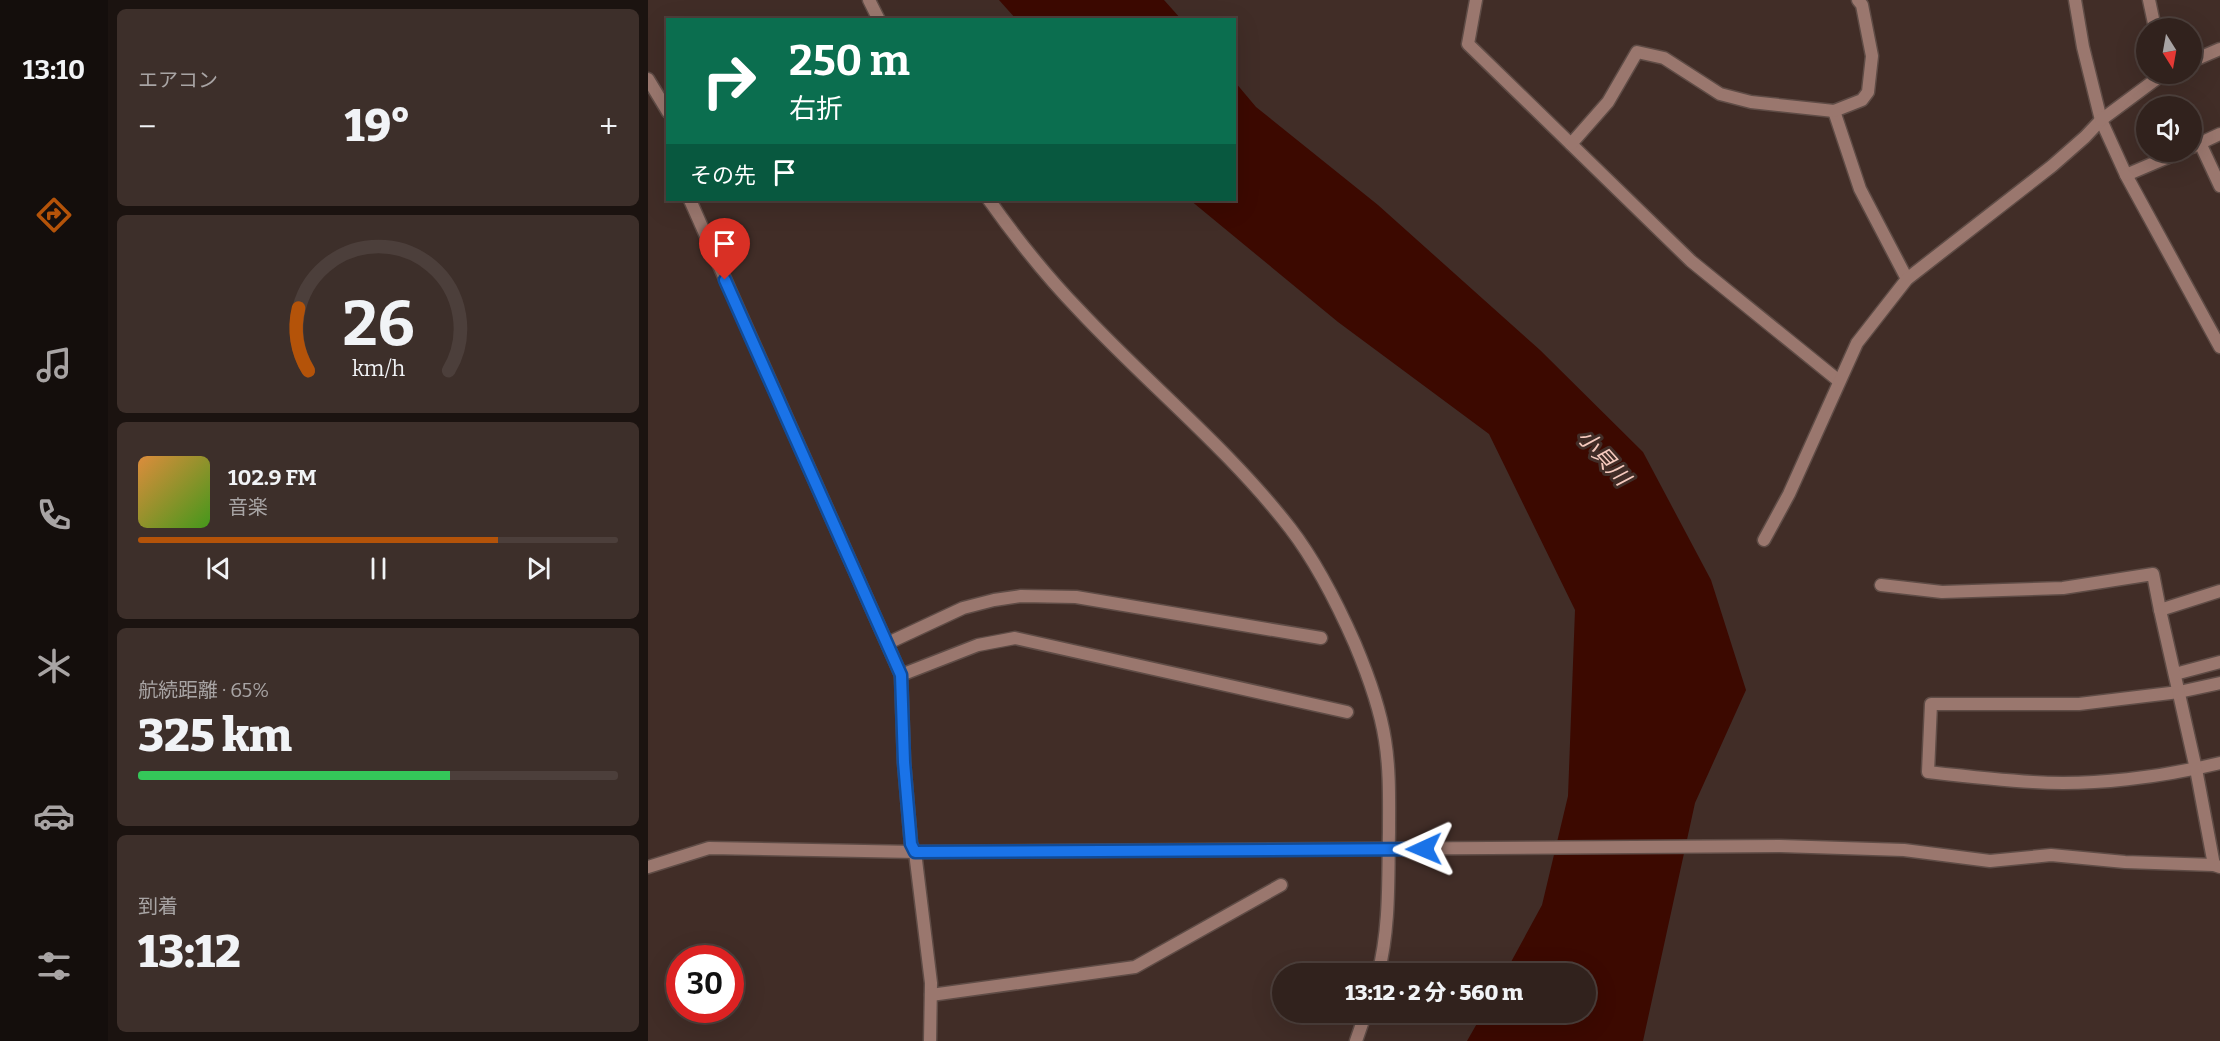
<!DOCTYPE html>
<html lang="ja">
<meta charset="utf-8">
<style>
:root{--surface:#31221d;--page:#3d2f2a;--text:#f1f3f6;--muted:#a8a4a4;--line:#4c3f3b;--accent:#b45309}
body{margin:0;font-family:Bitter,"Noto Sans JP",serif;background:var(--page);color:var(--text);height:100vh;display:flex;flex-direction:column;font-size:22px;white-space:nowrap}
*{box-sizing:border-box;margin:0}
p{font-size:20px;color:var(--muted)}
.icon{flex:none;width:33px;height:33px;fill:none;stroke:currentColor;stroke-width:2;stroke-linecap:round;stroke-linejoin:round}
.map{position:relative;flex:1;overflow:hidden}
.panel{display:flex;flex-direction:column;gap:9px;padding:9px;background:#1b1310;width:540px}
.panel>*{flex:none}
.banner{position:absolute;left:18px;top:18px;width:570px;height:183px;border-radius:0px;box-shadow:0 6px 24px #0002,0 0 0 2px var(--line);background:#0b6e4f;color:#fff;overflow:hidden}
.needle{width:39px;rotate:169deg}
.tools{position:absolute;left:1488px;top:18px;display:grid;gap:12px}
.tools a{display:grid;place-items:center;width:66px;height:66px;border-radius:50%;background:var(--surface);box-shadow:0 6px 24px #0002,0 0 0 2px var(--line);font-size:30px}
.speed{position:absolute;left:18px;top:945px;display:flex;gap:12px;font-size:30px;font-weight:700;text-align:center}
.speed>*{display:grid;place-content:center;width:78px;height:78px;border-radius:50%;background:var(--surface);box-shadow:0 6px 24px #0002,0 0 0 2px var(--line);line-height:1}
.speed .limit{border:9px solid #d22;background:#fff;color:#111}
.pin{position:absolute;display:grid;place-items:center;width:51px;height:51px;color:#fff;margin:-62px -26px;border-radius:50% 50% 50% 0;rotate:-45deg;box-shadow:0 0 6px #0007}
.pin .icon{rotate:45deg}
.me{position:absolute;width:66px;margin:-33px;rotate:269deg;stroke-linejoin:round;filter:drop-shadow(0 0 4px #0008)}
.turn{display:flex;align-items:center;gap:21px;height:126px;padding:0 24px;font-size:27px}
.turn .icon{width:78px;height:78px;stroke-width:2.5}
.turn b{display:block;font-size:42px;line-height:51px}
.then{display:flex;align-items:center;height:57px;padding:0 24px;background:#0003;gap:12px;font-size:22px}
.big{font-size:45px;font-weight:800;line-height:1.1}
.panel .widget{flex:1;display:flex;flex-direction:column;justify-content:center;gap:9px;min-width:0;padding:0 21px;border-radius:9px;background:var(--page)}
.panel .dial{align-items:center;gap:0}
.dial svg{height:156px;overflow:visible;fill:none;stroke:var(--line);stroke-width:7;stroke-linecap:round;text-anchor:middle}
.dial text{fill:var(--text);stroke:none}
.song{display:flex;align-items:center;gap:18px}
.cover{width:72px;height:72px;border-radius:9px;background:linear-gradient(135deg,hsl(30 70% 55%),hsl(100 70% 35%))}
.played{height:6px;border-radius:3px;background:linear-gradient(90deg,var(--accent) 75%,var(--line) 75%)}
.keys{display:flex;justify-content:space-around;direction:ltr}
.heat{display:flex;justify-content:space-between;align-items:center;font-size:33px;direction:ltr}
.charge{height:9px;border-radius:4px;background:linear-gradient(90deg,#34c759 65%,var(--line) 0)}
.trip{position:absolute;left:624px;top:963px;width:324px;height:60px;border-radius:30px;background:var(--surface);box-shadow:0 6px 24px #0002,0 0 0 2px var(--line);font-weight:800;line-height:60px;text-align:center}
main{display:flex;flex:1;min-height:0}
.tab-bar{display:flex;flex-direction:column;width:108px;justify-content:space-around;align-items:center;background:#140e0c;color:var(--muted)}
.tab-bar .icon{width:42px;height:42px}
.tab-bar .current{color:var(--accent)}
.tab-bar b{font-size:27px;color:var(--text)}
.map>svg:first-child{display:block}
.water{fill:#3c0900}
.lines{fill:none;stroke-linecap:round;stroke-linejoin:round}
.minor-casing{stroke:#5f4c46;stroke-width:15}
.tertiary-casing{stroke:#5f4c46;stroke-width:15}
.minor{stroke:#9a776e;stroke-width:12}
.tertiary{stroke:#9a776e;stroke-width:12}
.route-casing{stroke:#114b97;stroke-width:15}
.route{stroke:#1a73e8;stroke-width:10}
.labels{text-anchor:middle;stroke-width:6;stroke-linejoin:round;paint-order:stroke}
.water-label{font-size:22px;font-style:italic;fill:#f6cabe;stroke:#412d27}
</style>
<main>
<nav class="tab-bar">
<b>13:10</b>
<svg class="icon current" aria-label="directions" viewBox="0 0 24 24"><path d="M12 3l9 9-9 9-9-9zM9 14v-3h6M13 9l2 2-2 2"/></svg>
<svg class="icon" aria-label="music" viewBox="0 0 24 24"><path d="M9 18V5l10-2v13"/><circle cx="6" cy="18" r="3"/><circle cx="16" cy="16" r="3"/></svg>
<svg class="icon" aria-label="phone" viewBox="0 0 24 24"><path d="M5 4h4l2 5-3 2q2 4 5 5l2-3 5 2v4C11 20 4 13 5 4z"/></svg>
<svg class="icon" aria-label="climate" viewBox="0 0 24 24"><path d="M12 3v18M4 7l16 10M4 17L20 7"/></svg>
<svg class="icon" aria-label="car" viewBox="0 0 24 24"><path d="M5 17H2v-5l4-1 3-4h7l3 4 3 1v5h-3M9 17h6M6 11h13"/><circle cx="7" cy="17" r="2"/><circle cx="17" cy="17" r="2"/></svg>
<svg class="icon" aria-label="filters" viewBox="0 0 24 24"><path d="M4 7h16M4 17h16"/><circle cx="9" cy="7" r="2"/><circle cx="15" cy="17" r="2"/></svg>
</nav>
<section class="panel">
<div class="widget"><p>エアコン</p>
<div class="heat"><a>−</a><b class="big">19°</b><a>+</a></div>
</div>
<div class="widget dial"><svg viewBox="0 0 100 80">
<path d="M14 69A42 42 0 1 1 86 69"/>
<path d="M14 69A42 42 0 0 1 9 37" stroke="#b45309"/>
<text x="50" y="56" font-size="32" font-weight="700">26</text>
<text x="50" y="72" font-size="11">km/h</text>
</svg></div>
<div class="widget">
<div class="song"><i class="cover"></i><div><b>102.9 FM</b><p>音楽</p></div></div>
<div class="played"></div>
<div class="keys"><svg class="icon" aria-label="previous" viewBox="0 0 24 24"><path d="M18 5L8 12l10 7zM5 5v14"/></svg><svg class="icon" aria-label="pause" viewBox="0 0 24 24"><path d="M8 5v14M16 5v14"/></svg><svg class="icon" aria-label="next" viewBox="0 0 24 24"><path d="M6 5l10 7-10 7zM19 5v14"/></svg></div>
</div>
<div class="widget"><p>航続距離 · 65%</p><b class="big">325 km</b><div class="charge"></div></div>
<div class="widget"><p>到着</p><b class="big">13:12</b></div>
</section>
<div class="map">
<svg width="1572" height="1041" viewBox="0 0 1572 1041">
<rect width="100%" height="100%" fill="#412d27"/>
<g class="water">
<polygon points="351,0 516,0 533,19 368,19"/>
<polygon points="587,82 608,107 730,205 892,350 995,452 1063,580 1098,690 1047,803 995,1041 819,1041 835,1013 938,1012 938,974 857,973 894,905 920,796 927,610 841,434 690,322 542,200 586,200"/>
</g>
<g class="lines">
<defs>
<g id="minor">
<polyline points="221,0 231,20"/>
<polyline points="828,0 820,44 1043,261 1191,381"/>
<polyline points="1427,0 1435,47 1453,120 1478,175 1572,347"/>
<polyline points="1501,0 1507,28"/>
<polyline points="0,79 20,112"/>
<polyline points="1186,111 1212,189 1259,279"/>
<polyline points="1552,143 1572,186"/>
<polyline points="923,144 960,102 989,52 1016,58 1072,94 1103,102 1186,111 1214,100 1220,92 1224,56 1214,5 1210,0"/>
<polyline points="1544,147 1572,134"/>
<polyline points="1478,175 1532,152"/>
<polyline points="42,200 253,675 256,762 263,844 267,852 283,983 282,1041"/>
<path d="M341,200C368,238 398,276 431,310C500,384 580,448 642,528C669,563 689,603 707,644C720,675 732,707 737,740C742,771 741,801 741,832C740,879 742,928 730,974"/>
<polyline points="1116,540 1141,494 1209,343 1259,279 1404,166 1437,137 1453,120"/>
<polyline points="1233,585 1294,592 1415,588 1505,574 1512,610"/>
<polyline points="240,643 315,608 346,600 373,596 428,597 673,638"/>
<polyline points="1527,674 1572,662"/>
<polyline points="253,675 330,645 367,638 699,712"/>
<path d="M1572,683L1531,692L1431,704H1283L1280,772C1315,776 1350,780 1385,782C1445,786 1514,777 1572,763"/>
<polyline points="1566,865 1548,769 1512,610 1572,591"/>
<polyline points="0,867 61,848 267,852 1132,846 1256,850 1342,861 1403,855 1477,862 1566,865 1572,867"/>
<polyline points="283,995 487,967 633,885"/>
<polyline points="708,1041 718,1012"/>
</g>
<g id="tertiary">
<polyline points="1544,61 1572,49"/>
<polyline points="1453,120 1515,74"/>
</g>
</defs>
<use href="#minor" class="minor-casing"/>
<use href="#tertiary" class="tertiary-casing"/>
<use href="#minor" class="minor"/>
<use href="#tertiary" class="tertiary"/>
</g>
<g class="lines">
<defs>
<polyline id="route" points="77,280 253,675 256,762 263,844 267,852 776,849"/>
</defs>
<use href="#route" class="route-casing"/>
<use href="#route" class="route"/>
</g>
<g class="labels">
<g class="water-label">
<text transform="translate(956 457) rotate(48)" y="8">小貝川</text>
</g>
</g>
</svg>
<div class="tools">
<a><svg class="needle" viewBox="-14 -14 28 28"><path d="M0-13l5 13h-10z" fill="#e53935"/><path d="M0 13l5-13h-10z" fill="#a8a4a4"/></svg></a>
<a><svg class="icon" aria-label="sound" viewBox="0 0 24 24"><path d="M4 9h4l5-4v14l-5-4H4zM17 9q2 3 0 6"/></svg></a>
</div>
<div class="speed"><div class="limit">30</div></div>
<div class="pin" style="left:77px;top:280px;background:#d93025"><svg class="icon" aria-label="arrive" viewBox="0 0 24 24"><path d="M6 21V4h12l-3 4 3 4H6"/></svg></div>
<svg class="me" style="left:776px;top:849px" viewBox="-20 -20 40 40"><path d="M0-17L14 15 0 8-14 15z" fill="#1a73e8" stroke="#fff" stroke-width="4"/></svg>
<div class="trip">13:12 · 2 分 · 560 m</div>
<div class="banner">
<div class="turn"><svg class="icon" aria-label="right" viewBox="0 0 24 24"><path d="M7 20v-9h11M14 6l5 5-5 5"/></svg><div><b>250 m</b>右折</div></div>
<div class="then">その先<svg class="icon" aria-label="arrive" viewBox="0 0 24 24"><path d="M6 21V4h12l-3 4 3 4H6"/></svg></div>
</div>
</div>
</main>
